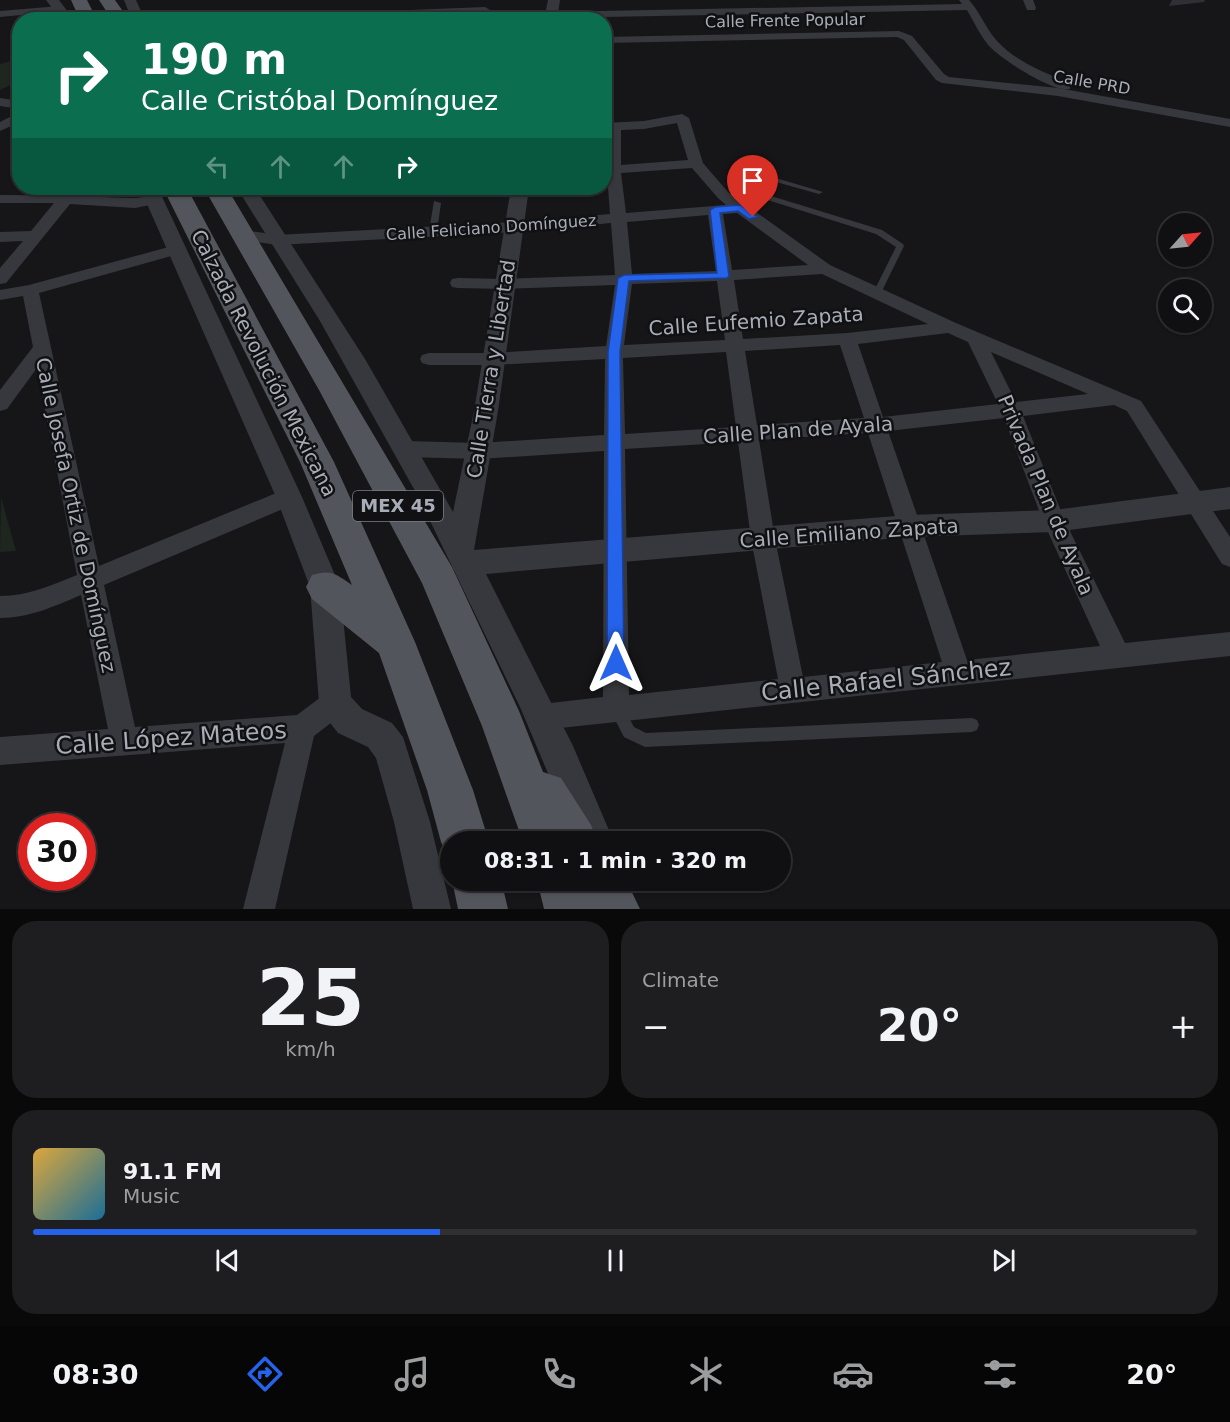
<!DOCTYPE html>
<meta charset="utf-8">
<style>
:root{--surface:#101012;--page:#1e1e20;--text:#f1f3f6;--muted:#9c9d9f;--line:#303032;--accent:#2563eb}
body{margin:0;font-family:"DejaVu Sans",sans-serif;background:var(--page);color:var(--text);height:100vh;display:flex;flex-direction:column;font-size:22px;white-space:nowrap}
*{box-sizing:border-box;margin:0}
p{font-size:20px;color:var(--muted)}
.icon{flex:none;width:33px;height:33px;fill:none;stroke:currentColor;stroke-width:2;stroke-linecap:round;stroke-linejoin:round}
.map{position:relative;height:909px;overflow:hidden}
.drawer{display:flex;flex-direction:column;gap:12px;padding:12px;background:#09090a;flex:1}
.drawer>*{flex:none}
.guide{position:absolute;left:12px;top:12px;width:600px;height:183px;border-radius:24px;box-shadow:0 2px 4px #0004,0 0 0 2px var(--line);background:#0b6e4f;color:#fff;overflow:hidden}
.needle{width:39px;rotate:63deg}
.controls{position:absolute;left:1158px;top:213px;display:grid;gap:12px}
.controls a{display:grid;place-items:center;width:54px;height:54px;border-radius:50%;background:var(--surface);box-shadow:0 2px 4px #0004,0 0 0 2px var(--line);font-size:30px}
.speed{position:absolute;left:18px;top:813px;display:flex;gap:12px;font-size:30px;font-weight:700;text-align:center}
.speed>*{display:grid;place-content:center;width:78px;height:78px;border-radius:50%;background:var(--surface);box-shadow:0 2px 4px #0004,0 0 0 2px var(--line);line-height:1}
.speed .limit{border:9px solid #d22;background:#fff;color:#111}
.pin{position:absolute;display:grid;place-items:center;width:51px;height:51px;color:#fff;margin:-62px -26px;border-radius:50% 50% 50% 0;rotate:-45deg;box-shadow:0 0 6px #0007}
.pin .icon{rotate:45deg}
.me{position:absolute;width:66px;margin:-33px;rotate:0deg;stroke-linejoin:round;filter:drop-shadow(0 0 4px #0008)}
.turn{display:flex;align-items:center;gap:21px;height:126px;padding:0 30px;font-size:27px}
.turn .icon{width:78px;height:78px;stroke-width:2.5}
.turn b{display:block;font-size:42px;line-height:51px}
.lanes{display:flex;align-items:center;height:57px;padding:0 30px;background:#0003;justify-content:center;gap:30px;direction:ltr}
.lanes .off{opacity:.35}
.big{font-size:45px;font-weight:700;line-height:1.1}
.drawer .widget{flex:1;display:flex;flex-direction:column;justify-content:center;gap:9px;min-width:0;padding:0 21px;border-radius:24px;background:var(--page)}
.drawer .dial{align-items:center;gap:0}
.dial b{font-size:78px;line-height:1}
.song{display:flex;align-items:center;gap:18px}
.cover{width:72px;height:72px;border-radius:9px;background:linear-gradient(135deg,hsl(40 70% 55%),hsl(200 70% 35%))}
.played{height:6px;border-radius:3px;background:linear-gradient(90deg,var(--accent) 35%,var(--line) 35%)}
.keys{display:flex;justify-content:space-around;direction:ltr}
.heat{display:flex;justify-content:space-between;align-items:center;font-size:33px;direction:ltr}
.drawer .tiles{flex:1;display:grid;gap:12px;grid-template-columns:1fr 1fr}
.widget:last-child{grid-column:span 2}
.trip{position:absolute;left:440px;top:831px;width:351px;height:60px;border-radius:30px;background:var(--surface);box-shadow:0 2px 4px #0004,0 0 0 2px var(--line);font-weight:700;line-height:60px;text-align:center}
.tabs{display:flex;height:96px;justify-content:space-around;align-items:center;background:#060607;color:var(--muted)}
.tabs .icon{width:42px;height:42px}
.tabs .active{color:var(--accent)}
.tabs b{font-size:27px;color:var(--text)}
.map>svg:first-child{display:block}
.green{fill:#1e261f}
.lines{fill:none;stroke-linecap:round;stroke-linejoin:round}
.service{fill:#37383d;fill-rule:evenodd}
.minor{fill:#37383d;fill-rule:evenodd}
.tertiary{fill:#37383d;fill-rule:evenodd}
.primary{fill:#53555c;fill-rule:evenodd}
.shaded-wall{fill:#2f3033}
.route{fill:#2563eb;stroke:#184099;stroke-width:1.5}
.labels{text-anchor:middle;stroke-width:5;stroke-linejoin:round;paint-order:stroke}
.far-street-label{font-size:16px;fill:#a8adb8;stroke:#111113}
.shield{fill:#111113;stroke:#7b7e86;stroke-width:1.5}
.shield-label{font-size:18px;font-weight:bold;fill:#a8adb8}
.street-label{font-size:20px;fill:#a8adb8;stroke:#111113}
.near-street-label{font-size:24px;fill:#a8adb8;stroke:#111113}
</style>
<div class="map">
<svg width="1230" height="909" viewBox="0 0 1230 909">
<rect width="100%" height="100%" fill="#161618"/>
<g class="green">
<polygon points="19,59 19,81 0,90 0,64"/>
<polygon points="1,497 16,551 0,552"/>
</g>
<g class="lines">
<g class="service">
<polygon points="769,176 823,192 819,194 769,180 749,186 751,190 882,230 903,244 904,246 880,295 874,295 873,293 896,247 876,234 745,193 741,185"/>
<polygon points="434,201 441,203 437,231 433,233 429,231"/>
<polygon points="616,701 621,703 634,727 646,733 972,718 977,720 979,725 977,730 972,732 645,747 624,737 609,708 611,703"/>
</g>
<g class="minor">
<path d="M959,0H969C980,12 986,29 998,42C1017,62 1045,73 1070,83V89C1053,93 1001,59 989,46C980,35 974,22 967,10L551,18L546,15L551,12L962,4Z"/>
<polygon points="1023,0 1033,0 1036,8 1035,10 1027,10"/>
<polygon points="60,6 65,9 64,11 0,17 0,11"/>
<polygon points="485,7 490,10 489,12 328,20 231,20 236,17"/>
<polygon points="899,31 912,36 944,74 949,77 1058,88 1230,119 1230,127 1058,96 942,83 936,80 904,40 897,37 604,43 604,37"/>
<polygon points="0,98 20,101 20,109 0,106"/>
<polygon points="20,112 20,122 0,131 0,122"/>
<path d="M682,114L689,118L703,163L728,192L830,265L956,323L1141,401L1230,537V567L1222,564L1127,411L1114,405L1023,416L1065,521L1125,643L1230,632V656L542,730L532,726L528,717L532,708L542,704L603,697L604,451L479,459L406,457L399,455L396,449L399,443L406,441L479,443L604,435L605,359L493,365H429L422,363L420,359L422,355L429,353H493L606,346L615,285L504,289L458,288L452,287L450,283L452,279L458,278L504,279L615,275L611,223L514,232L277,245L243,240L235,235L243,230L277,235L514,222L610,214L607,174H604V166H607V131H604V123L644,121ZM677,123L688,160L621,165V130L644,129ZM692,168L718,198L726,205L626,213L621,173ZM737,213L808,265L732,270L723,214ZM708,215L716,271L632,274L627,222ZM822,274L928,324L847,333L743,339L734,280ZM717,281L725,340L624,345L632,284ZM948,333L968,342L998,404L883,417L858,344ZM840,345L864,418L757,425L745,351ZM726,352L736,427L625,434L623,358ZM991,352L1088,394L1016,402ZM1004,418L1043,521L1100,646L967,660L888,431ZM868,433L942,662L803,677L775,539L759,440ZM738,442L751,539L778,679L629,695L625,449Z"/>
<path d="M0,195C44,195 88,197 132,198C142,199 155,192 162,200L160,203L135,208L70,204L6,283L0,284V268L23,241L0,242V232L31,231L54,203H0Z"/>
<path d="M176,245L184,250L182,253L39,293L99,566L281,491L289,488L297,491L300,497L297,503L104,585L135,727L297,715L325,694L335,690L345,694L348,703L345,712L314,736L275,909H243L285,743L0,765V737L108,729L81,595C55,606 29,618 0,618V596C28,596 52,585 77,575L37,368L7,409L0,411V390L33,347L23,296L0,300V290L29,285Z"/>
</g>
<g class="tertiary">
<polygon points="46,0 59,0 74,20 61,20"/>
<polygon points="124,0 136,0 145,20 132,20"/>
<polygon points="548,0 560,0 557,20 544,20"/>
<polygon points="140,188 158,188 302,497 340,587 351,697 362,709 392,723 403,737 430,822 451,909 413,909 394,822 376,758 368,747 338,733 323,714 319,703 310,587 276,497"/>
<polygon points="237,188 255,188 365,359 453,512 474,411 511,188 529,188 498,411 474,550 909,515 1054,510 1230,487 1230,509 1054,532 909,537 486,574 573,746 614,842 577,842 520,707 419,498 320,321"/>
</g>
<g class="primary">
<polygon points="71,0 87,0 97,20 80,20"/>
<polygon points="99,0 115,0 129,20 112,20"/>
<path d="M163,188H187L334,462L415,642L473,790L489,842H450V860L441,842L427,790L379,653L312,599L306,587L312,575C331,569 336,574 352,585L300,462Z"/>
<polygon points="204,188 227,188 452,567 519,711 543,772 561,778 591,825 598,842 523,842 482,726 422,583 319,390"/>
<polygon points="452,880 501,880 508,909 458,909"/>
<polygon points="537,880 626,880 640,909 544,909"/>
</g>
</g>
<polygon class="shaded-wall" points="1172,0 1205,0 1204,2 1169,6"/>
<polygon class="route" points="740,205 758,217 749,219 738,211 720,213 729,276 727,278 629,281 620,352 624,663 622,669 616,671 610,669 607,663 608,352 618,278 624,275 717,273 710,210 715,207"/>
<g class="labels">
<g class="far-street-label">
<text transform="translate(785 20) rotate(-1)" y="6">Calle Frente Popular</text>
<text transform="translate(1092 82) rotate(10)" y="6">Calle PRD</text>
<text transform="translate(491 227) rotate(-4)" y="6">Calle Feliciano Domínguez</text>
</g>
<rect class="shield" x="353" y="491" width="90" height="30" rx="4.5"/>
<g class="shield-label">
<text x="398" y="512">MEX 45</text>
</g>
<g class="street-label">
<text transform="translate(756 321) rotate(-4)" y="7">Calle Eufemio Zapata</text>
<text transform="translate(264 363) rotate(63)" y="7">Calzada Revolución Mexicana</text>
<text transform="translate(491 369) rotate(-81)" y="7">Calle Tierra y Libertad</text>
<text transform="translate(798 430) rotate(-4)" y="7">Calle Plan de Ayala</text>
<text transform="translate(1046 495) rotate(67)" y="7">Privada Plan de Ayala</text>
<text transform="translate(76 515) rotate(78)" y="7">Calle Josefa Ortiz de Domínguez</text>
<text transform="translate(849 533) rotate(-4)" y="7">Calle Emiliano Zapata</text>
</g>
<g class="near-street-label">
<text transform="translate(886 680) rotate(-6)" y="8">Calle Rafael Sánchez</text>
<text transform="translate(171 738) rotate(-4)" y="8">Calle López Mateos</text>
</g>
</g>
</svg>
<div class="controls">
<a><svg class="needle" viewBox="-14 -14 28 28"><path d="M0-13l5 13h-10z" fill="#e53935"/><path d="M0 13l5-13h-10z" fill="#9c9d9f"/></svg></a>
<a><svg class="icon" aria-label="search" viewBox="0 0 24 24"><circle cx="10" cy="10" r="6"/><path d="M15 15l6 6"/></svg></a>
</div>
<div class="speed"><div class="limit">30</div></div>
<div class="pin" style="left:753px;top:217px;background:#d93025"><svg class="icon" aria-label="arrive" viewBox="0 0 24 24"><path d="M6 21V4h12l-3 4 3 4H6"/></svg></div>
<svg class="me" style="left:616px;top:663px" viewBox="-20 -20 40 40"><path d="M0-17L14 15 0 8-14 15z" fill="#2563eb" stroke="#fff" stroke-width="4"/></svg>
<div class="trip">08:31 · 1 min · 320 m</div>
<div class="guide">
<div class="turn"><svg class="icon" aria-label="right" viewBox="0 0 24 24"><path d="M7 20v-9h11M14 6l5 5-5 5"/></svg><div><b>190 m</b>Calle Cristóbal Domínguez</div></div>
<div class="lanes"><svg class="icon off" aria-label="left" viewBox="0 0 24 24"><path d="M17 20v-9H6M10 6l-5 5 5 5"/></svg><svg class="icon off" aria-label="ahead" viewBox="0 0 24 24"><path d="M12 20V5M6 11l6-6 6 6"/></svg><svg class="icon off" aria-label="ahead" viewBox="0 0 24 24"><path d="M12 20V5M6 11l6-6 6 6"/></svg><svg class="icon" aria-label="right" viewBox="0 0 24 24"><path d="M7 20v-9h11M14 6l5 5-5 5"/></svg></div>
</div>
</div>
<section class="drawer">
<div class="tiles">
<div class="widget dial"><b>25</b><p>km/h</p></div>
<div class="widget"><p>Climate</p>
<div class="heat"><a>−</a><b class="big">20°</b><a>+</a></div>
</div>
<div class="widget">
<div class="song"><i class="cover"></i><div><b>91.1 FM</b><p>Music</p></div></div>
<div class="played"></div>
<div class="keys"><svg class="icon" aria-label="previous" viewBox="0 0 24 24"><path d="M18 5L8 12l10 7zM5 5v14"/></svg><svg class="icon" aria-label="pause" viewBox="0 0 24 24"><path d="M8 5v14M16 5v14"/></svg><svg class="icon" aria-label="next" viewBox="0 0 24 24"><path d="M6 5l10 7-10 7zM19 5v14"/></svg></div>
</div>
</div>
</section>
<nav class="tabs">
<b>08:30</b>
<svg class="icon active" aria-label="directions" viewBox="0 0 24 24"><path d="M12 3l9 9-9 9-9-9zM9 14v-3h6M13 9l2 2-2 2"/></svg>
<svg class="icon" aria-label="music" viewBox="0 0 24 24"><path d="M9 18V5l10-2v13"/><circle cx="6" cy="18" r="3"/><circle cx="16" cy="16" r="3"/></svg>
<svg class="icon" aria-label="phone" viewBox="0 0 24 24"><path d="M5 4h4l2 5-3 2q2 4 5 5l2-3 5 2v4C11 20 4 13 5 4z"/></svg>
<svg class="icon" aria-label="climate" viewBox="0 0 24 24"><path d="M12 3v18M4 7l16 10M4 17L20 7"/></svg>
<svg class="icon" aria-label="car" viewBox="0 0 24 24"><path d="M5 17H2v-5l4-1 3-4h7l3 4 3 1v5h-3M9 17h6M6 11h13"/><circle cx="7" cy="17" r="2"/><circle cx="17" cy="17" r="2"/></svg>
<svg class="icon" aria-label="filters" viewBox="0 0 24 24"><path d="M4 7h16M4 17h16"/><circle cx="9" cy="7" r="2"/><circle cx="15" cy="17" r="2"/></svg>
<b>20°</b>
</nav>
